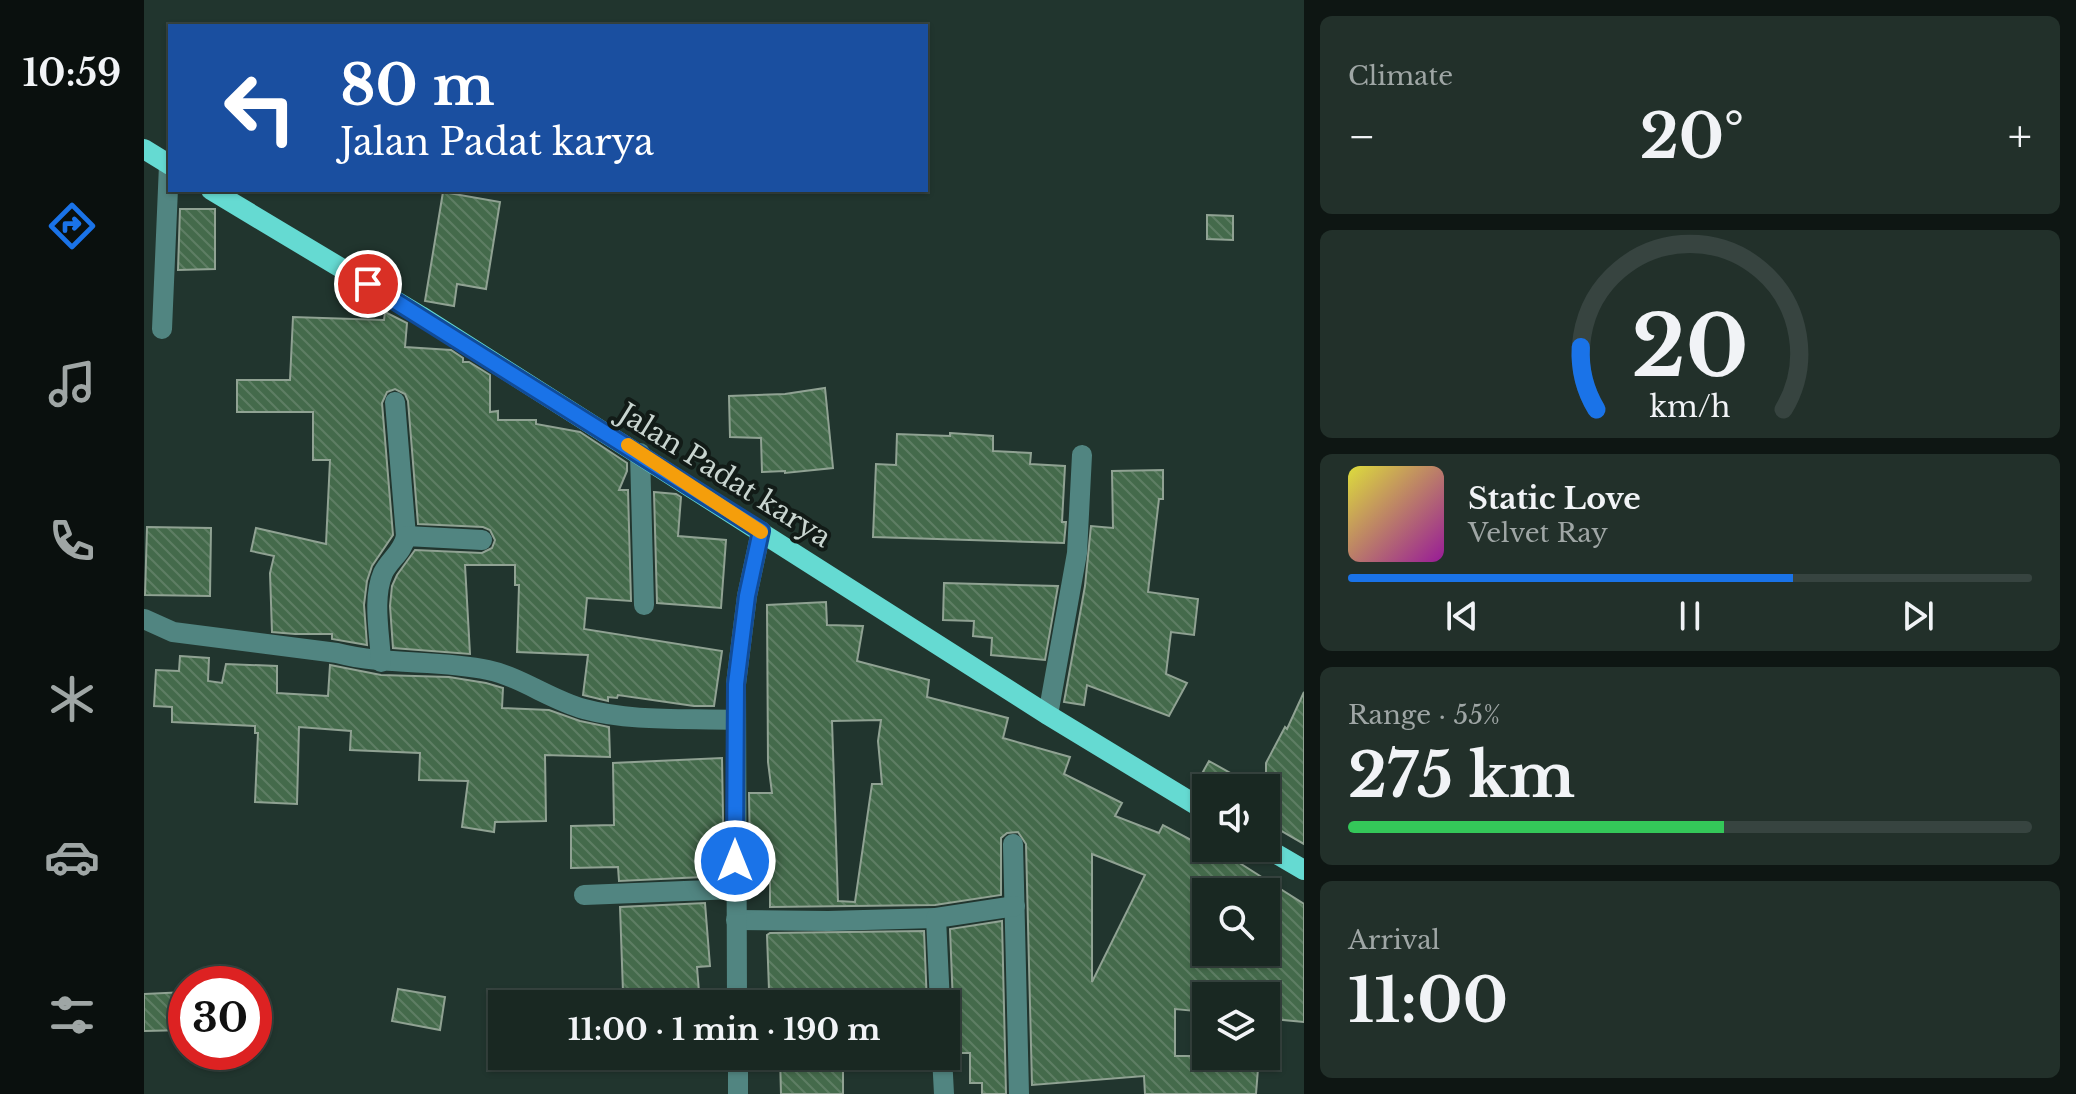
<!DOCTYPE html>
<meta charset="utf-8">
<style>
:root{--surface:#192822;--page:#22302a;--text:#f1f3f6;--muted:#9fa6a5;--line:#374440;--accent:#1a73e8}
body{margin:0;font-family:"Libre Baskerville",serif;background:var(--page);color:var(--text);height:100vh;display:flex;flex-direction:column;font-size:30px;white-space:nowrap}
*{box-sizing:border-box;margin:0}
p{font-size:26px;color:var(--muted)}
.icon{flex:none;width:44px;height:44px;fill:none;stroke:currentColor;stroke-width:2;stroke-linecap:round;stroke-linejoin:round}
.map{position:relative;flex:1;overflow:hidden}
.side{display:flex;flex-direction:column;gap:16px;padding:16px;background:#0e1613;width:772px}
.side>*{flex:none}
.top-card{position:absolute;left:24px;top:24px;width:760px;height:168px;border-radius:0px;box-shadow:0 2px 6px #0004,0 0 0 2px var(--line);background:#1a4fa0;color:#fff;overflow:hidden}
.buttons{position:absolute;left:1048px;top:774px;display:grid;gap:16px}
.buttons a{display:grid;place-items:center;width:88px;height:88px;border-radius:0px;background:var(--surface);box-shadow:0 2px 6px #0004,0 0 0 2px var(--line);font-size:40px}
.speed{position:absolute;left:24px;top:966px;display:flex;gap:16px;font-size:40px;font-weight:700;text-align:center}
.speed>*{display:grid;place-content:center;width:104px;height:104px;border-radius:50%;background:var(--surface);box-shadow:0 2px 6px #0004,0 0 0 2px var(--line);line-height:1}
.speed .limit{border:12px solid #d22;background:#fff;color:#111}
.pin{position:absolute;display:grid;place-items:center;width:68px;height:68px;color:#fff;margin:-34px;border:4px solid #fff;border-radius:50%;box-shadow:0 2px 8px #0007}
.me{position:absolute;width:88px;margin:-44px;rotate:0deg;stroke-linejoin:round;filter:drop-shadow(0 0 6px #0008)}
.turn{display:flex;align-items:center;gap:28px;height:168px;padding:0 40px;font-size:36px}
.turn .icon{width:104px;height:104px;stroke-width:2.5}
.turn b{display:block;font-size:56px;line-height:68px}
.big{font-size:60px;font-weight:800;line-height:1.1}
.side .tile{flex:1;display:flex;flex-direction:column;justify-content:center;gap:12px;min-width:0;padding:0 28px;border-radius:12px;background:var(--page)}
.side .dial{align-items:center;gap:0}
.dial svg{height:208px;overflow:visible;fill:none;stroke:var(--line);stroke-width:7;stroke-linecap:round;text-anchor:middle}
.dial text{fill:var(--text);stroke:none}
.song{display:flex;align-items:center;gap:24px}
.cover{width:96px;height:96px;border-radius:12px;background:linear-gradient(135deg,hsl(60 70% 55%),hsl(300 70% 35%))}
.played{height:8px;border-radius:4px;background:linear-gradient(90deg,var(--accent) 65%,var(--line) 65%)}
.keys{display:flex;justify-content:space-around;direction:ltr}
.heat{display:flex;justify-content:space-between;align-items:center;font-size:44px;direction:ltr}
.charge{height:12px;border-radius:6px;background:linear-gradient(90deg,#34c759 55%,var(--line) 0)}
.trip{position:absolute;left:344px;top:990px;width:472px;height:80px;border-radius:0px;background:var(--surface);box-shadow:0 2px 6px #0004,0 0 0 2px var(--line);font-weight:800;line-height:80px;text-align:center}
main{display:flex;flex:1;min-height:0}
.dock{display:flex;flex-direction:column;width:144px;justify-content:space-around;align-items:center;background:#0a100e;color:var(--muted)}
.dock .icon{width:56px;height:56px}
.dock .on{color:var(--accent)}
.dock b{font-size:36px;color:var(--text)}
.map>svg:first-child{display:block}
.building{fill:url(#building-back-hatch);stroke:#90a293;stroke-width:2;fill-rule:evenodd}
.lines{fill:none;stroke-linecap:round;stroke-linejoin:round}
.minor{stroke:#518581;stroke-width:20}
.major{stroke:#65dad2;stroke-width:20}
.route-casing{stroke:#114b97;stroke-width:20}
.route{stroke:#1a73e8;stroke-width:14}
.slow{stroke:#f59e0b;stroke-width:14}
.labels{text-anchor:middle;stroke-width:8;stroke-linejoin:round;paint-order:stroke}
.street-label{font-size:28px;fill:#c9d5d0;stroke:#121b17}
</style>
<main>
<nav class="dock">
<b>10:59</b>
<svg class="icon on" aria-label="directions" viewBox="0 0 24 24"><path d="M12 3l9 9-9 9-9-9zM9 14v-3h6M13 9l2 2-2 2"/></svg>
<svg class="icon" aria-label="music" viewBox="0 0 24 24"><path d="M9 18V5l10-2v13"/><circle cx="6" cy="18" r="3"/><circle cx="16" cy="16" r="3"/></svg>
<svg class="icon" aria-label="phone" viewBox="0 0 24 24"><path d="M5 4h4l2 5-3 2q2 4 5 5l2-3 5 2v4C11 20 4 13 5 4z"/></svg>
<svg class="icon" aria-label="climate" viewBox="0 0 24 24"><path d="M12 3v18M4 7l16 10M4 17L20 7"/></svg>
<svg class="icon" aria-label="car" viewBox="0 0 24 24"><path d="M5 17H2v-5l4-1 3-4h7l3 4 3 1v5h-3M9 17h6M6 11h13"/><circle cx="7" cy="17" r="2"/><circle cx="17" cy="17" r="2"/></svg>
<svg class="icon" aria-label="filters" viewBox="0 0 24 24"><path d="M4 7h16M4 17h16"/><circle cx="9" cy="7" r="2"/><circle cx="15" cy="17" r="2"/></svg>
</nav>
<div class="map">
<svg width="1160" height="1094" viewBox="0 0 1160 1094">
<defs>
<pattern id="building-back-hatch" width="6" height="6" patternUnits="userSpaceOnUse" patternTransform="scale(2)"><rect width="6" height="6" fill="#446a4b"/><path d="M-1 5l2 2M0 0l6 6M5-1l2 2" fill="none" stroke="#5e7e64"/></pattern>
</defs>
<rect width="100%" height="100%" fill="#21352e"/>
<g class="building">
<polygon points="299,192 356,202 342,289 313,284 310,306 281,301"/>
<polygon points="36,209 71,209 71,269 34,270"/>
<polygon points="1063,215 1089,216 1089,240 1063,239"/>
<polygon points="241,312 263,323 261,347 307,350 319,358 319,362 325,362 346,375 346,412 354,411 354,420 392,420 392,424 436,432 483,463 483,471 475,490 484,490 487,601 443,598 440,629 578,651 570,706 550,706 474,695 473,698 464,697 464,701 443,696 439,695 444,655 373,652 375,585 371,585 371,565 321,565 326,654 249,648 246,606 248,586 253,575 271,550 338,553 348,548 351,540 346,530 339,527 274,524 264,401 261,394 251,389 243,392 238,403 249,535 228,566 223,581 220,605 223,645 188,639 188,634 151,634 128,632 126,573 130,556 107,551 112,528 182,544 186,460 169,460 169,412 93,412 93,380 146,380 149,317 240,320"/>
<polygon points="681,388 689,468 641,473 641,471 618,472 617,438 586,437 585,396 641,394"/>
<polygon points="806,433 849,436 849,451 887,453 886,464 921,466 918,522 922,522 920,543 729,537 732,464 752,465 753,434 806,436"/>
<polygon points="1019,470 1019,499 1015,499 1004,592 1054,599 1050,635 1027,632 1022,674 1043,683 1025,716 943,685 940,705 920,702 941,586 947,526 969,528 968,471"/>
<polygon points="510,492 532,494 537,497 534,536 582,540 577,608 513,603"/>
<polygon points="3,527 67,528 66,596 1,595"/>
<polygon points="800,583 914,586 901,660 847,655 848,638 829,636 830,621 799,620"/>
<path d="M682,602L683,625L719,626L713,661L785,680L783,697L864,718L859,738L926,757L920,774L978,803L971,816L1015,833L1019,825L1062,848H1072L1160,904V1022L1129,1019L1132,996H1062V1012L1031,1009V1056H1115L1112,1094H1001L1000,1076L888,1085L882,844L874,832L863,833L857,838V895L791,905L626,907V855L606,856L605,793H628L624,762L623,605ZM737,720L734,741L738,784H728L711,902L694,901L688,721ZM948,854L1001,875L948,982ZM1062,892H1122V952H1062Z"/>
<polygon points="36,656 65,658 64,681 78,683 82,664 133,666 133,693 184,696 186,665 237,675 305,677 342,683 359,688 358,708 405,710 436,721 465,727 466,757 401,755 402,821 351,822 350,832 318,827 324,781 275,780 276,753 206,750 207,731 155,727 153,804 111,802 114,733 111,733 111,726 28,722 28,707 10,706 12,670 35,671"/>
<polygon points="1160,692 1160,844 1122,822 1122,763 1141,727 1143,729"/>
<polygon points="578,758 580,876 475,881 474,867 427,868 427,826 470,825 469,763"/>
<polygon points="1065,761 1113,788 1050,788"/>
<polygon points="561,903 566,966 553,967 556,1004 488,1004 487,991 479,992 476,907"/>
<polygon points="858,921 862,1094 838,1094 838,1083 826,1083 826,1053 815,1053 812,1004 809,1004 806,929"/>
<polygon points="780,931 783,1004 700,1000 700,1004 634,1004 634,989 625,990 623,935 626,933"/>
<polygon points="254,989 301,997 296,1030 248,1021"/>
<polygon points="42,992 42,1030 0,1031 0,994"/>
<polygon points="636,1056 699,1056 699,1094 637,1094"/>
</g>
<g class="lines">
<g class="minor">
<polyline points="18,329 25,165"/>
<polyline points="251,402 262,536"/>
<polyline points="496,453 500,605"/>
<path d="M0,619L29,632L193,653C242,666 294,659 344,670C377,677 407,700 440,709C488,722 542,718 592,720"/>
<path d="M237,662C236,635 228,599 239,573C246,559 259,552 262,536L338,540"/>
<polyline points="904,715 933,553 938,455"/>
<polyline points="869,844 875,1094"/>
<polyline points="440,895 591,889"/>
<polyline points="592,920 684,921 792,918"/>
<polyline points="593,1004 592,684 603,596 617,531"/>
<polyline points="796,1004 792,918 871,906"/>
<polyline points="594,1056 594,1094"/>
<polyline points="798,1056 800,1094"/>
</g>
<g class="major">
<polyline points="0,149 26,165"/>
<polyline points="67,190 277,316 904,715 1062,811"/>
<polyline points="1122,848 1160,870"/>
</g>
</g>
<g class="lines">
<defs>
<polyline id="route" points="224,284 617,531 603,596 592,684 591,861"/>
</defs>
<use href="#route" class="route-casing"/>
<use href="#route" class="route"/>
<polyline class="slow" points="484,445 617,532"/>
</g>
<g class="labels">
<g class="street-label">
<text transform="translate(581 475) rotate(32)" y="10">Jalan Padat karya</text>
</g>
</g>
</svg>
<div class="buttons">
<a><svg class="icon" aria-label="sound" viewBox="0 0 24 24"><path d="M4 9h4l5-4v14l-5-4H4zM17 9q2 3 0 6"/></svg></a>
<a><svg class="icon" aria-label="search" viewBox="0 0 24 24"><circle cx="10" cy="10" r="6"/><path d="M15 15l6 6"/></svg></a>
<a><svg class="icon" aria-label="layers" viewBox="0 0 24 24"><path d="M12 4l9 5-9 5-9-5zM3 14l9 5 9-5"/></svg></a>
</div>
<div class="speed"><div class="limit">30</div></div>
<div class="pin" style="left:224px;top:284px;background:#d93025"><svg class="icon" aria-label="arrive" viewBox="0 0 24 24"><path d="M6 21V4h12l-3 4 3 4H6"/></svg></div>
<svg class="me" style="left:591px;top:861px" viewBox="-20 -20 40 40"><circle r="17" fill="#1a73e8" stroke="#fff" stroke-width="3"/><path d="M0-11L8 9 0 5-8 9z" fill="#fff"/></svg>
<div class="trip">11:00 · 1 min · 190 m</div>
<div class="top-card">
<div class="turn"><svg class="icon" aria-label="left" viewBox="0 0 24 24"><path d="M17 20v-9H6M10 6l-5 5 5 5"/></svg><div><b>80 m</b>Jalan Padat karya</div></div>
</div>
</div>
<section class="side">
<div class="tile"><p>Climate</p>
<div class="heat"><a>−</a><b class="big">20°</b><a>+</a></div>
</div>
<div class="tile dial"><svg viewBox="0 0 100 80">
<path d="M14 69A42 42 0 1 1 86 69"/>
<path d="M14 69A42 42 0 0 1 8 45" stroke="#1a73e8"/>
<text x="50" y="56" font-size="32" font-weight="700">20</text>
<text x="50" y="72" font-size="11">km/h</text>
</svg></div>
<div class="tile">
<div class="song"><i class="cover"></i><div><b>Static Love</b><p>Velvet Ray</p></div></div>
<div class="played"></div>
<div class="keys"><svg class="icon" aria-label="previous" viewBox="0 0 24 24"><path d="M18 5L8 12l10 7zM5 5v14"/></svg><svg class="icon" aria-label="pause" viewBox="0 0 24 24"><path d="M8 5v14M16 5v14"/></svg><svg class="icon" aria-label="next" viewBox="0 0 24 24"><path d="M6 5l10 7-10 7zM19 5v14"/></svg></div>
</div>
<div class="tile"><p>Range · 55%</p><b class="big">275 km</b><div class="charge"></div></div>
<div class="tile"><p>Arrival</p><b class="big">11:00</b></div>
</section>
</main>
